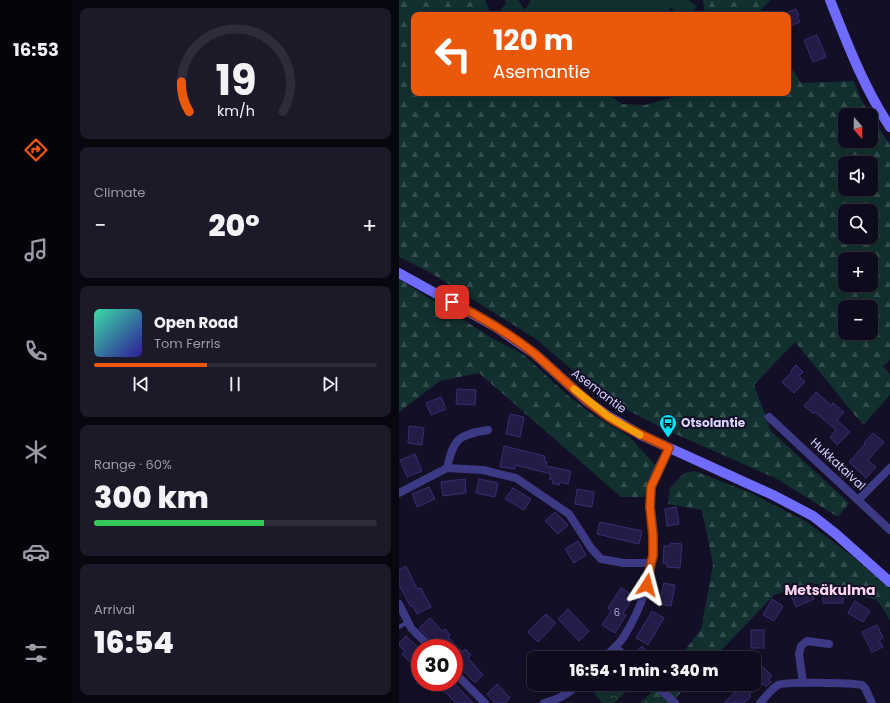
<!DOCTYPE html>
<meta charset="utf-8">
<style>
:root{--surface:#0e0b1c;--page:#1c1929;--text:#f1f3f6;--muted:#9b9ba3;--line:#2e2b3b;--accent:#ea580c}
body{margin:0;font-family:Poppins,sans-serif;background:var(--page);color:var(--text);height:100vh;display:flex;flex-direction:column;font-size:15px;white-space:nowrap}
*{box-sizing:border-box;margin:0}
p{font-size:13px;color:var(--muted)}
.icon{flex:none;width:22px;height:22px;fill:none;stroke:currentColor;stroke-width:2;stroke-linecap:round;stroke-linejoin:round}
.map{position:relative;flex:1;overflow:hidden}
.side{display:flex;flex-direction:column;gap:8px;padding:8px;background:#08060f;width:327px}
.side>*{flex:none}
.top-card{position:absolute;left:12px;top:12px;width:380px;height:84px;border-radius:8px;box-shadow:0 4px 16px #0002,0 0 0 1px var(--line);background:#ea580c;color:#fff;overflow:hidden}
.needle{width:26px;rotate:160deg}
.controls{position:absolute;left:439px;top:108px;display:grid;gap:8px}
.controls a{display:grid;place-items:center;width:40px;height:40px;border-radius:8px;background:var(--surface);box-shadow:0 4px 16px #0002,0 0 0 1px var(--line);font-size:20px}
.speed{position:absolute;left:12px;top:639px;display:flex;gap:8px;font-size:20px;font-weight:700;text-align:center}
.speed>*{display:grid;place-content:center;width:52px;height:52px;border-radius:50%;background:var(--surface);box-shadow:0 4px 16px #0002,0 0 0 1px var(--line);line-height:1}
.speed .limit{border:6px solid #d22;background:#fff;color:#111}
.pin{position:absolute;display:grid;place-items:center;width:34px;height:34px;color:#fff;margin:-17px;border-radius:8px;box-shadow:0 2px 6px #0006}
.me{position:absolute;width:44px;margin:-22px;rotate:9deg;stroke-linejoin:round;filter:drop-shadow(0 0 3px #0008)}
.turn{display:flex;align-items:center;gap:14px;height:84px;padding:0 16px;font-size:18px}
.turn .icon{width:52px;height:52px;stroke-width:2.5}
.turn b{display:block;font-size:28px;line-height:34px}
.big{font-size:30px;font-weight:800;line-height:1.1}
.side .card{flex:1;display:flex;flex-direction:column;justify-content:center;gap:6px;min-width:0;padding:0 14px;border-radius:8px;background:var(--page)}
.side .dial{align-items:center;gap:0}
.dial svg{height:104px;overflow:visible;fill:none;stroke:var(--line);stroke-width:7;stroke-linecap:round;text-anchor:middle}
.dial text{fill:var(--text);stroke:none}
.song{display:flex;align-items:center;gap:12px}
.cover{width:48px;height:48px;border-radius:6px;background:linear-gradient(135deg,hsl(160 70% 55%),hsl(250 70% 35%))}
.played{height:4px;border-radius:2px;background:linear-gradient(90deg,var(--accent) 40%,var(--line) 40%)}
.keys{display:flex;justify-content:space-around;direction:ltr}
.heat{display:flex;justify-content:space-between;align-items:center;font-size:22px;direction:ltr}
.charge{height:6px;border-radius:3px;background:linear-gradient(90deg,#34c759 60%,var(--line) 0)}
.trip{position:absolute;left:128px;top:651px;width:234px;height:40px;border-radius:8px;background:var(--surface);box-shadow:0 4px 16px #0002,0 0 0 1px var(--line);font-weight:800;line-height:40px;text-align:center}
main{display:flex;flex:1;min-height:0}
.tabs{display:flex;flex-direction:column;width:72px;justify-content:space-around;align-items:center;background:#06040b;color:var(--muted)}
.tabs .icon{width:28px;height:28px}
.tabs .selected{color:var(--accent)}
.tabs b{font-size:18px;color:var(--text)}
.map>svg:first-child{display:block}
.forest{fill:url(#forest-firs);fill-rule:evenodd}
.park{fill:url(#park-crowns)}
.garden{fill:#12302f}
.building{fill:#241b47;stroke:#3b2d73}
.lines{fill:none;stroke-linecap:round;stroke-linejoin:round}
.service{stroke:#3d3a85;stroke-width:4}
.minor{stroke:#3d3a85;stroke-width:8}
.secondary{stroke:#6f6bff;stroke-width:10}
.route-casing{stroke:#983908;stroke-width:10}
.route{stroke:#ea580c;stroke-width:7}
.slow{stroke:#f59e0b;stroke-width:7}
.labels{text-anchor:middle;stroke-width:4;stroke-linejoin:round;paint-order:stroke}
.number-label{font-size:10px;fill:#aca6d1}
.street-label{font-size:12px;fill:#d9d4ff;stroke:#130f26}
.poi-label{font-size:12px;font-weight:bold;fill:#d9d4ff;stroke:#130f26;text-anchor:start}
.quarter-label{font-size:14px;font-weight:bold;fill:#ffd6f0;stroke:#130f26}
</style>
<main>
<nav class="tabs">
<b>16:53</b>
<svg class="icon selected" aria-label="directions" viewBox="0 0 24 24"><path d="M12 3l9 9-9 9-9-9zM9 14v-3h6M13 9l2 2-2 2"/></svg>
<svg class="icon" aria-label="music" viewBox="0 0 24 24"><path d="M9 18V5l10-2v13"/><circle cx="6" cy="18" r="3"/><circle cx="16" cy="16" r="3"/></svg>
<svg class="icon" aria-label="phone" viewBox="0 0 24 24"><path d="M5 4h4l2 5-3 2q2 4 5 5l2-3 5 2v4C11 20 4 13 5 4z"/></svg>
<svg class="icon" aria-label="climate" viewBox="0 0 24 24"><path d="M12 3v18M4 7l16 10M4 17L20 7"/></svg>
<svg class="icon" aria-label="car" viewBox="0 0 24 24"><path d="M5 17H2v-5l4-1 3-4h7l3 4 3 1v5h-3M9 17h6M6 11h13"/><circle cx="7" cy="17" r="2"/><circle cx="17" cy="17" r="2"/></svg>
<svg class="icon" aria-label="filters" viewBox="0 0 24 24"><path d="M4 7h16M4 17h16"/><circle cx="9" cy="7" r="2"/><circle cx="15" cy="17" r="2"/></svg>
</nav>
<section class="side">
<div class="card dial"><svg viewBox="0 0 100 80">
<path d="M14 69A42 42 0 1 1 86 69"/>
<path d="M14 69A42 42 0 0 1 8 46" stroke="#ea580c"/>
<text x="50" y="56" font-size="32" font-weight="700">19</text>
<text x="50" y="72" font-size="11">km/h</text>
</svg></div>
<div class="card"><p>Climate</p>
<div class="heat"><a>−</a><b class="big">20°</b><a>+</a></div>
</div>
<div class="card">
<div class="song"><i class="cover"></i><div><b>Open Road</b><p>Tom Ferris</p></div></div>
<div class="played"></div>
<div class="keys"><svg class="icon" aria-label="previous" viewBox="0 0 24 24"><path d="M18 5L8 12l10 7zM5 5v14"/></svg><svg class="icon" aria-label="pause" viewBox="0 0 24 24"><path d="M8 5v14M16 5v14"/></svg><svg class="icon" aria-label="next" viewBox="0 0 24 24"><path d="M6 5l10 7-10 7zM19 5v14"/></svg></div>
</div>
<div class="card"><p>Range · 60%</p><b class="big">300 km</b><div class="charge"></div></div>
<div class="card"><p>Arrival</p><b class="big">16:54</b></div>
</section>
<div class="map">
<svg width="491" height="703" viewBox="0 0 491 703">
<defs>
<pattern id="forest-firs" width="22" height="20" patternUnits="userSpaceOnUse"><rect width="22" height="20" fill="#12302f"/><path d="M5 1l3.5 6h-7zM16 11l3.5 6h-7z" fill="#344d4e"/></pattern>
<pattern id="park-crowns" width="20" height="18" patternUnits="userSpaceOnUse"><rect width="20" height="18" fill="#12302f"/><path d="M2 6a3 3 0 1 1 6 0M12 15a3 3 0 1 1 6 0" fill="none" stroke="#344d4e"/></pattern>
</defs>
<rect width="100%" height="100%" fill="#130f26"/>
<g class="forest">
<path d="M0,0H86L92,15H15V93H207L223,104L246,105L278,96L281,93H389V62L402,83L455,81L461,97L471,115H446V141H472V116L491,145V360L484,366L491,374V395L464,425L396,342L355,385L372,431L450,503L439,517L378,479L263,428L221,406L191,385L137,339L32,273L0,257ZM446,163H472V189H446ZM446,211H472V237H446ZM446,259H472V285H446ZM446,307H472V333H446Z"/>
<polygon points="304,0 372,0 360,12 361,15 306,15"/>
<polygon points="0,279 93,338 125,355 166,393 194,415 231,437 256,465 245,497 222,497 80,373 41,381 0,412"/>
<polygon points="296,471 352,493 408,522 453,556 491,588 491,620 478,600 413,583 375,595 315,658 280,658 302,629 314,565 303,510 269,504 271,488 285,473"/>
<polygon points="259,684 290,684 272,703 241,703 254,691"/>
</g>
<polygon class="park" points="190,684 235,684 215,703 203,703 189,685"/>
<polygon class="garden" points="106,0 119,0 126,10 132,0 289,0 298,6 292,15 277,15 272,7 267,15 108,15 101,11 107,3"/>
<g class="building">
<polygon points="397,9 400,15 398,16 401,22 389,27 389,12"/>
<polygon points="418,35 427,57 414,62 405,40"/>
<polygon points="397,365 404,372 400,376 406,382 395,393 383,382 392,373 393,369"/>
<polygon points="58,389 77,390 76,405 57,404"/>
<polygon points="417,392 432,405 434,403 445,412 438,420 451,432 438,445 431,437 437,430 416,412 415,414 405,406"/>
<polygon points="42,397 47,409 32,415 27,403"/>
<polygon points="111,414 125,417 121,437 107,434"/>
<polygon points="10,426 25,428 23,445 9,443"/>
<polygon points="474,433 485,442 469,460 477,467 467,478 450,462 466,444 465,443"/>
<polygon points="105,446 146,456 145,461 148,462 147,466 172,471 169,484 161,482 160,485 153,483 154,480 150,479 152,474 116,465 116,469 101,467"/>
<polygon points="16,454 23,471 8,477 1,460"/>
<polygon points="66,479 67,493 44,496 42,482"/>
<polygon points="80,479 99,483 96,497 77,493"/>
<polygon points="30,487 36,499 18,507 13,494"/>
<polygon points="114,488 132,499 125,510 106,499"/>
<polygon points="178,489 195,492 193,507 176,504"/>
<polygon points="277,507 280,524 268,526 266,509"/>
<polygon points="156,512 169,525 159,534 146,521"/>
<polygon points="201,522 243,531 240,544 198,534"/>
<polygon points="179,541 187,555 175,563 166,549"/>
<polygon points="271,543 283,544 281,568 268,567 268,564 264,563 265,546 271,546"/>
<polygon points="7,566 18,589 22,588 32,607 18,614 14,606 12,607 0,585 0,570"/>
<polygon points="265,583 276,585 272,606 260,604"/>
<polygon points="409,584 415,599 397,607 392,596 401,592 400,589"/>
<polygon points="222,588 238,598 237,600 233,599 224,613 227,615 216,633 203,625 212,611 209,608"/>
<rect x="424" y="588" width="20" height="15"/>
<polygon points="373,599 384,606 375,621 364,615"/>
<polygon points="456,601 471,611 464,622 449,613"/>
<polygon points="169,609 190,631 180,641 159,619"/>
<polygon points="253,611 265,618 249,645 237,638"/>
<polygon points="147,614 157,623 139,642 129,632"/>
<polygon points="31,618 43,631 46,629 51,635 49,637 63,652 66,649 72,655 69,658 84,675 76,683 55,661 55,648 44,648 38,642 35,644 20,628"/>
<polygon points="478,625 484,638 480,640 484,647 473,652 463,632"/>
<rect x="352" y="630" width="13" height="18"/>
<polygon points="7,636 21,649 21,653 11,662 3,654 6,651 0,646 0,643"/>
<polygon points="243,646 255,658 233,658 233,656"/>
<polygon points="364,667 373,676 370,679 372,682 367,687 363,683 350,695 352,696 345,703 325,703 344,684 355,684 355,675"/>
<polygon points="46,682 54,682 74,703 57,703 41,687"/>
<polygon points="98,684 111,698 106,703 96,703 88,694"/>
</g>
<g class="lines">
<polyline class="service" points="0,627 9,622"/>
<g class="minor">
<polyline points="370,417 491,530"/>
<path d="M48,468C55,439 58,435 89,430"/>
<polyline points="0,493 48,468 84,470 117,478 170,514 192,548 202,559 225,563 252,563"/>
<polyline points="459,500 491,468"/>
<polyline points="0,604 12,628 32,648"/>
<polyline points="216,647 228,658"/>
<path d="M205,658C211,652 219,645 224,638C243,608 256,571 254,536C253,520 249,503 252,487C254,475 264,459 270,448"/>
<polyline points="55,672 86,703"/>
<polyline points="404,683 400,654 402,646 408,641 430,644"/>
<polyline points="256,684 276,703"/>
<path d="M145,703C159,699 169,695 179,684"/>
<path d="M361,703C366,698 372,689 379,685C385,681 453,683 463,685L466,688L473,703"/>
</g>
<g class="secondary">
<path d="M431,0C448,43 465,88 491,127"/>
<polyline points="0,273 97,327 136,354 188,401 209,416 242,435 374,495 414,516 437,534 491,582"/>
</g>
</g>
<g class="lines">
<defs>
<path id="route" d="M53,302C82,317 110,333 136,354C160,375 182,398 208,416C227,429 249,437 270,448L252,487L251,507L254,535V556L252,563L248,585"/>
</defs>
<use href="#route" class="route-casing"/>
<use href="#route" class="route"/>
<polyline class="slow" points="175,389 209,416 241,435"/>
</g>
<defs>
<symbol id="bus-pin" viewBox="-11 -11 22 30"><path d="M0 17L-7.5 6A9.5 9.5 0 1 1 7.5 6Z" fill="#00e5ff" stroke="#130f26"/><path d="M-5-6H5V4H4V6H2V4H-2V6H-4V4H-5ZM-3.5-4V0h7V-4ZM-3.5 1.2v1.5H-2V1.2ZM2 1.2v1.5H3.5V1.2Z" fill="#111"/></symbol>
</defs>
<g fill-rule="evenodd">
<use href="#bus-pin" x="259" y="413" width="20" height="27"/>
</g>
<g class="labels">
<g class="number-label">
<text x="218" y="616">6</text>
</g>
<g class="street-label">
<text transform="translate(200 391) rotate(37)" y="4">Asemantie</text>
<text transform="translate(439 464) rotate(43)" y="4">Hukkataival</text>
</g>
<g class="poi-label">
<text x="282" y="427">Otsolantie</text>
</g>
<g class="quarter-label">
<text x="431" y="595">Metsäkulma</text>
</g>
</g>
</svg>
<div class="controls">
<a><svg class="needle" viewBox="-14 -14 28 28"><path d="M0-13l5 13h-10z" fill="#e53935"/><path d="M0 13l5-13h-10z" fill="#9b9ba3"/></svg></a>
<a><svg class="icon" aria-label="sound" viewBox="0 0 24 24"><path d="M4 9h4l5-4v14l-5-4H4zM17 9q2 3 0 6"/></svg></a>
<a><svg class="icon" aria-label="search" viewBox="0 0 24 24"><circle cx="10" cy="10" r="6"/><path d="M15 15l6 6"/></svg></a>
<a>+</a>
<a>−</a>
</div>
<div class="speed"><div class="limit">30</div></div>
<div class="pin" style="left:53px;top:302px;background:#d93025"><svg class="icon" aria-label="arrive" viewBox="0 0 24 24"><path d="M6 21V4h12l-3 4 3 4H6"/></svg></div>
<svg class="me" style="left:248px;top:585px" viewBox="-20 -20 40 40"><path d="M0-17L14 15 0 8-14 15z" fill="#ea580c" stroke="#fff" stroke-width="4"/></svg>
<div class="trip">16:54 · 1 min · 340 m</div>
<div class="top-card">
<div class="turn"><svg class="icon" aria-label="left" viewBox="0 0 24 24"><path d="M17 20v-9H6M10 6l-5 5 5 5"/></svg><div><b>120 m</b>Asemantie</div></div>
</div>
</div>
</main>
